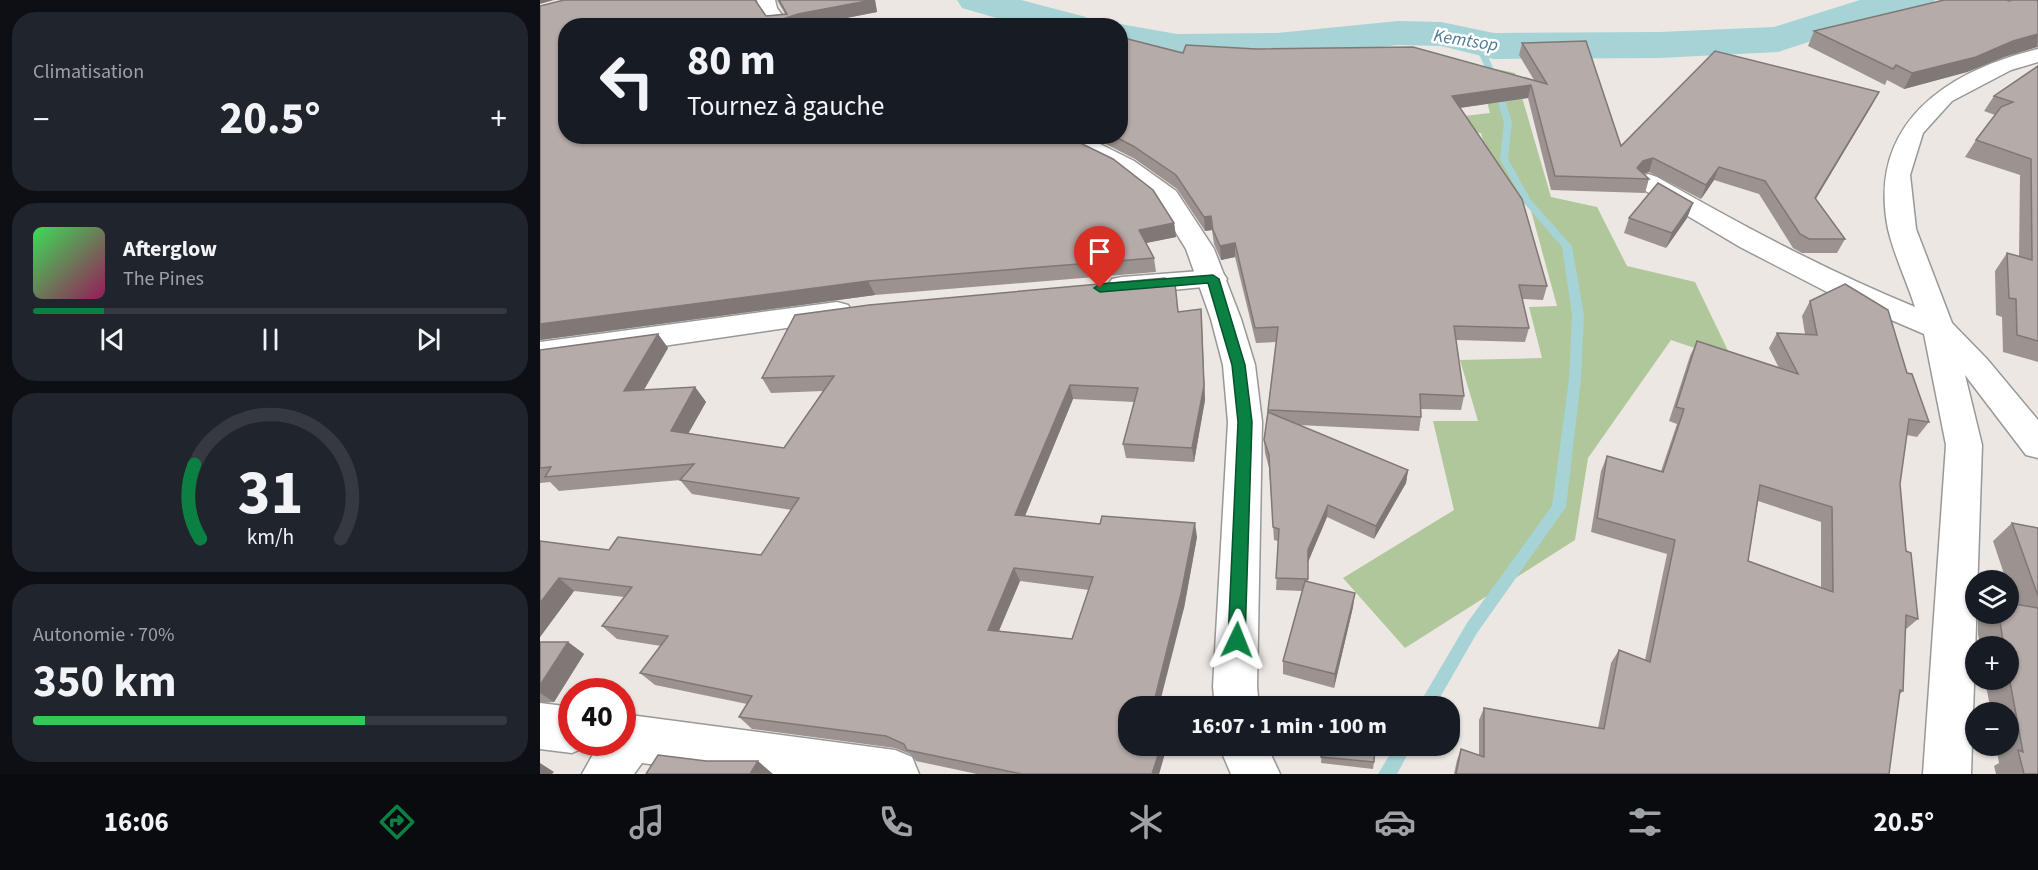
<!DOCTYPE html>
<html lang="fr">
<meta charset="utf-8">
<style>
:root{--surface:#171b24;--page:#20242c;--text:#f1f3f6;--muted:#9ea1a6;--line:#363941;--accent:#0b8043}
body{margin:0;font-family:"Source Sans 3",sans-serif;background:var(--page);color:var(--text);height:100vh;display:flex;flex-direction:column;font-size:22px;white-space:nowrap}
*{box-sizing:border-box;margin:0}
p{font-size:20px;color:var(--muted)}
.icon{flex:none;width:33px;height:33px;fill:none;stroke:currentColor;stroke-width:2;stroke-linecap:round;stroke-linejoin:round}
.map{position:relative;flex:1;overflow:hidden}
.side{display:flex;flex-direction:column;gap:12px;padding:12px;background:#0d0f14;width:540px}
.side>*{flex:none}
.hud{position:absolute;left:18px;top:18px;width:570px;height:126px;border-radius:24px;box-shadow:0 2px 4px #0004;background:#171b24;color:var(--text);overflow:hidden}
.controls{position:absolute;left:1425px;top:570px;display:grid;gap:12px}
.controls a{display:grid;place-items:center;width:54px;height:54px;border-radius:50%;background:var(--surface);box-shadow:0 2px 4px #0004;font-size:30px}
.speed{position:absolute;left:18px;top:678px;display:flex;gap:12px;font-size:30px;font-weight:700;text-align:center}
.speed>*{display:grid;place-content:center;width:78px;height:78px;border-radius:50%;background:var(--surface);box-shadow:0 2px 4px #0004;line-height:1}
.speed .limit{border:9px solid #d22;background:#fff;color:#111}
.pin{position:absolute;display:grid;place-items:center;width:51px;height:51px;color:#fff;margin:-62px -26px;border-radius:50% 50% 50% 0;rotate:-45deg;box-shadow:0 0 6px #0007}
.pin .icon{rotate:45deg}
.me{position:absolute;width:66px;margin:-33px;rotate:2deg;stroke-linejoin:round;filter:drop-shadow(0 0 4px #0008)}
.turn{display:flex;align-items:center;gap:21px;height:126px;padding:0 30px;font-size:27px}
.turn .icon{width:78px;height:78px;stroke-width:2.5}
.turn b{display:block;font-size:42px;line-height:51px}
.big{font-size:45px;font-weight:700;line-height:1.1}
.side .tile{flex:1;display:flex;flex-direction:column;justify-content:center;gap:9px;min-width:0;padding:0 21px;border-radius:24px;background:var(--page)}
.side .dial{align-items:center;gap:0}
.dial svg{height:156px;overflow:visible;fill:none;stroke:var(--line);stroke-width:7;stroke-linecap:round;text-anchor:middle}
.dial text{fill:var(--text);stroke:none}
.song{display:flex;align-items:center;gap:18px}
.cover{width:72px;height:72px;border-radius:9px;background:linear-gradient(135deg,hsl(130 70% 55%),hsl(330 70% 35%))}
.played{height:6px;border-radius:3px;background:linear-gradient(90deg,var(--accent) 15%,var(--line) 15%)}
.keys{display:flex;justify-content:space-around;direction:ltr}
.heat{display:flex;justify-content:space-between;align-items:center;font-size:33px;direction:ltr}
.charge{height:9px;border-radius:4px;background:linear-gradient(90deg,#34c759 70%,var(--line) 0)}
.trip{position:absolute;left:578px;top:696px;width:342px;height:60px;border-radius:24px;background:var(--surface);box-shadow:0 2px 4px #0004;font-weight:700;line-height:60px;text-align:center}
.tab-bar{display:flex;height:96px;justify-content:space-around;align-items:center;background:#090b0e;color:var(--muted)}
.tab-bar .icon{width:42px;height:42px}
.tab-bar .on{color:var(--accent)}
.tab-bar b{font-size:27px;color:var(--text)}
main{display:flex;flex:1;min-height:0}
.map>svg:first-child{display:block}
.forest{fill:#b0c79b}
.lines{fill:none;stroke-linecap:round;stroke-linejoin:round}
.stream{fill:#a6d3d6;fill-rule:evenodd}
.river{fill:#a6d3d6;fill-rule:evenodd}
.minor-casing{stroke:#989898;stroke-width:3}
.tertiary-casing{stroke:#989898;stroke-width:3}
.minor{fill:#fff;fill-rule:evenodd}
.tertiary{fill:#fff;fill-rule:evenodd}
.wall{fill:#9c9390;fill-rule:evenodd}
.shaded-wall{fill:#7f7876}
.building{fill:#b5aba8;stroke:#7f7876;stroke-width:1.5;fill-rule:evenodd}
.route{fill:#0b8043;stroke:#07532c;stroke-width:1.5}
.labels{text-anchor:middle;stroke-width:5;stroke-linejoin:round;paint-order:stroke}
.far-water-label{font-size:18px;font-style:italic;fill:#4c7b92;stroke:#fff}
</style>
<main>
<section class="side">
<div class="tile"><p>Climatisation</p>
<div class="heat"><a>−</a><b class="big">20.5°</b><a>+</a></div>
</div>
<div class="tile">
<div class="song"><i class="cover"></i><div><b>Afterglow</b><p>The Pines</p></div></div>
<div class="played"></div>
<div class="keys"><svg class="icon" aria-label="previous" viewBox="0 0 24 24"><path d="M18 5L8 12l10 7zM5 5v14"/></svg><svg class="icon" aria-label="pause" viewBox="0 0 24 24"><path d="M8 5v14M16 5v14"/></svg><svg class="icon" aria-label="next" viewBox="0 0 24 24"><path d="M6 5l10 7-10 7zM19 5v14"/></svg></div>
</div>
<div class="tile dial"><svg viewBox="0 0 100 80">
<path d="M14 69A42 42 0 1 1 86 69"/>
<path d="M14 69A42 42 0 0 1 11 31" stroke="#0b8043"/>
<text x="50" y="56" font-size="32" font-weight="700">31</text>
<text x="50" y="72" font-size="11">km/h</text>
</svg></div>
<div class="tile"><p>Autonomie · 70%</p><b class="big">350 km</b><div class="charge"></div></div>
</section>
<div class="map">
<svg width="1498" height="774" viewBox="0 0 1498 774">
<rect width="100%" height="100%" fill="#ece7e2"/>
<polygon class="forest" points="937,65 975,73 1011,197 1057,207 1087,266 1155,282 1193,361 1131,340 1048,458 1035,540 865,648 803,578 914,510 893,421 938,421 920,360 1002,358 989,307 1017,306 990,207 965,193 948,159 941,133 906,130 889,120 950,113"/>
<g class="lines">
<g class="stream">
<polygon points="935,40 942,42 959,82 972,122 968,159 991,200 1032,246 1044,315 1041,379 1026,507 937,633 895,706 878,706 927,623 1012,506 1029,379 1032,315 1022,247 984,203 960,159 964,122 951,82 934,42"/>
<polygon points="855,746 872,746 857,774 838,774"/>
</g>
<g class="river">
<polygon points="417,0 481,0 546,17 552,26 484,26 422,8"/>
<polygon points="1320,0 1395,0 1390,8 1326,23 1238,52 1119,58 954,59 901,46 858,45 737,59 637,60 580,50 580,26 576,26 580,24 637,34 737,33 858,21 901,22 954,33 1119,32 1234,27"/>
</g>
<defs>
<g id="minor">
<path d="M1498,49V62L1471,70L1412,101L1383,133L1370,175L1376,229L1412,323L1447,359L1498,420V458L1486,455L1425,375L1442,445L1431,774H1383L1406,445L1384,334L1291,294L1200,247L1099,187L1095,182L1099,177L1108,174L1117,177C1201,225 1285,270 1375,307C1367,282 1354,255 1348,229C1327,123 1407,71 1498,49Z"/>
<polygon points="673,270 683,273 687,279 683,285 582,295 572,293 567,286 572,279 582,277"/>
<polygon points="297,302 308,305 312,312 308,319 0,364 0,342"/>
<polygon points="0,703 32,707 32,742 50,742 48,746 32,753 0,749"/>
<polygon points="82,714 355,750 372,757 379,774 183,774 102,763 94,774 42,774 60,742 82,742"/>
</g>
<g id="tertiary">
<polygon points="217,0 235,0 237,8 250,26 231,26 219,9"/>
<polygon points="513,136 544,136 594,161 636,191 674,249 701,319 715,365 722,422 717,687 719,706 675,706 673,687 688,422 683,365 671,319 646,249 617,202 576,171 516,141"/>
<polygon points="679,746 727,746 740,774 691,774"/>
</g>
</defs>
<use href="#minor" class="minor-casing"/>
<use href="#tertiary" class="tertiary-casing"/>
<use href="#minor" class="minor"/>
<use href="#tertiary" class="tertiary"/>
</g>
<g class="wall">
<polygon points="237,0 335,0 337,12 265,26 26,26 634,223 636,237 606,243 614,258 616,272 335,295 0,340 0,6 226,16 245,14"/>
<polygon points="1469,1 1498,1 1498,48 1497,47 1464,57 1427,72 1364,89 1347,80 1345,85 1268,46 1274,31"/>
<polygon points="982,43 1081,146 1332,105 1275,199 1305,239 1297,253 1262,253 1253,248 1219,194 1174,180 1161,199 1109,172 1103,174 1109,179 1105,193 1011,190 988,98 920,108 1007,286 1003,300 982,299 989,328 985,342 916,340 924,396 921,410 881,409 881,417 879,431 759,425 868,470 866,483 834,539 787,517 768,562 768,582 813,607 794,688 743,674 743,661 763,591 736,590 738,541 734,540 729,468 725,453 724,440 736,342 716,343 695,257 681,260 674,244 672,230 665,231 637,189 595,159 550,136 580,136 643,53 994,80 979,55"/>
<polygon points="1498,66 1498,362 1463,352 1462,317 1456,315 1455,271 1467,253 1479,256 1480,175 1425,157 1436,140 1455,115 1444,111 1454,96"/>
<polygon points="1153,203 1147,218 1126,248 1084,233 1089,218"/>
<path d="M1270,301L1367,373L1389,422L1377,437L1367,435L1360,484L1366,551L1378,619L1365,630L1363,691L1359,695L1349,774H914L917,760L921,749L939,755V720L944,708L1058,728L1071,663L1079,650L1105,660L1127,554L1051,532L1061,471L1067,456L1121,471L1137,424L1129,421L1150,356L1157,341L1239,368L1229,348L1237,333L1265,334L1262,316ZM1218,501L1281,522V588L1208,561Z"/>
<path d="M638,312L662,323L665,400L654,462L586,458L583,444L594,402L533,399L485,516L657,537L644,608L588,746H627L619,774H437L376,761L370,754L355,748L212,729L199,717L207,704L115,685L100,673L121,646L77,639L62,626L84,597L34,591L0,637V541L69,550L221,555L252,510L152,494L140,480L19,491L10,482L0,483V350L118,334L128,348L104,390L155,387L166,402L148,433L244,448L283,391L231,393L222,378ZM480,581L549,590L532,639L459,631Z"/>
<polygon points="1472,523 1498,528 1498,774 1456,774 1454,766 1459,763 1456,746 1468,746 1468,712 1451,712 1445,680 1468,680 1468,646 1440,646 1438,634 1438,619 1445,614 1468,614 1473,604 1468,589 1468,580 1466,580 1453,541"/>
<polygon points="0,642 28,642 44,654 14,702 0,703"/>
<polygon points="782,746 834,762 833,769 781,763"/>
</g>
<g class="shaded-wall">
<polygon points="0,0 14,0 0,4"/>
<polygon points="332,0 335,0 337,12 265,26 221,26 258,14"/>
<polygon points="1498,34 1497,47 1464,57 1427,72 1364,89 1372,73"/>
<polygon points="991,85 988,98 911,109 912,96"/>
<polygon points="1339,92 1332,105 1268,212 1275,198"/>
<polygon points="1113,158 1109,172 1098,175 1097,168 1103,161"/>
<polygon points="1179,167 1174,180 1161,199 1166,185"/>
<polygon points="1153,203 1147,218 1126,248 1132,233"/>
<polygon points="671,216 672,230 665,231 664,217"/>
<polygon points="634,223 636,237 601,244 599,230"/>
<polygon points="695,243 695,257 681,260 680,246"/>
<polygon points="328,281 335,295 0,340 0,324"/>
<polygon points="661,309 665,400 654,462 652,448"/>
<polygon points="118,334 128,348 95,405 84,391"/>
<polygon points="530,385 533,399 480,528 475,515"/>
<polygon points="155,387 166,402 142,445 131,431"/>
<polygon points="868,470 866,483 834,539 836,526"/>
<polygon points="788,505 787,517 768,562 768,550"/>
<polygon points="655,523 657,537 644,608 619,706 613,706"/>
<polygon points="474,568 480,581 454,642 448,630"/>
<polygon points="19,578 34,591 0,637 0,603"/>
<polygon points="815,593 813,607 794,688 795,674"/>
<polygon points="28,642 44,654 14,702 0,693 0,685"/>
<polygon points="621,746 627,746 619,774 612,774"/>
<polygon points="218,761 233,774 210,774"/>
<polygon points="0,763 14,772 12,774 0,774"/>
</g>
<g class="building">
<polygon points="24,0 215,0 226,16 247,14 239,0 332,0 258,14 221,26 26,26 26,136 526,136 573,159 613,190 634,223 599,230 614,258 328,281 0,324 0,6"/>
<polygon points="1404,0 1467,0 1469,1 1472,0 1496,0 1498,1 1498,34 1473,41 1436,57 1372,73 1356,65 1353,69 1274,31"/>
<polygon points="580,37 643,53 646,45 716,49 873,47 1007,84 982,43 1046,41 1081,146 1175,51 1339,92 1275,198 1305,239 1269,239 1260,234 1225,181 1179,167 1166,185 1113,158 1103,161 1097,168 1109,179 1015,176 991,85 912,96 982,199 1007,286 979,285 989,328 914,326 924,396 880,394 881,417 728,410 738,327 715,328 695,243 680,246 673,230 671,216 664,217 636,175 593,146 574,136 580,136"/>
<polygon points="1498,66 1498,341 1477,335 1476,299 1469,298 1467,253 1492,260 1491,159 1436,140 1461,107 1473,102 1454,96"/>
<polygon points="1118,183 1153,203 1132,233 1089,218"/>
<path d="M625,278L628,283H635L638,312L661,309L664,386L652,448L583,444L598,388L530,385L475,515L560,524L562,516L655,523L641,594L613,706H588V746H621L612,774H482L367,750L364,744L346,736L199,717L212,696L100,673L128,636L62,626L92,587L19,578L0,603V541L69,550L78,537L221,555L259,498L140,480L154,464L5,477L11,467L0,468V350L118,334L84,391L155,387L131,431L244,448L294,376L222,378L255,315L329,305ZM474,568L553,577L532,639L448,630Z"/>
<path d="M1305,284L1348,310L1367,373L1372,374L1389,422L1369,419L1360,484L1366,551L1371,553L1378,619L1366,615L1363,691L1360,690L1349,774H916L921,749L944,757V708L1064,729L1079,650L1110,662L1135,540L1057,518L1067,456L1123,472L1144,409L1136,407L1157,341L1258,374L1237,333L1277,335L1270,301ZM1220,485L1292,507L1293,592L1208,561Z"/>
<polygon points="728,412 868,470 836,526 788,505 768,550 768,579 736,578 739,529 733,527 729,455 724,440"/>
<polygon points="1472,523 1498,528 1498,596"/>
<polygon points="765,581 815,593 795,674 743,661"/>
<polygon points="1468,603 1498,608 1498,774 1484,774 1478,750 1483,752 1468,671 1468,646 1464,646 1459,616 1459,614 1468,614"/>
<polygon points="0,642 28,642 0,685"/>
<polygon points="786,699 836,704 836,706 785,706"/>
<polygon points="782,746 835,746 834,762 781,757"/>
<polygon points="118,755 166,761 218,761 210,774 106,774"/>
</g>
<polygon class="route" points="673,275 679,279 705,365 712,422 705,640 703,646 697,648 690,646 688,640 698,422 692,365 668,283 560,292 554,288 560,284"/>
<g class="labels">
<g class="far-water-label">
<text transform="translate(926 40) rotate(9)" y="6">Kemtsop</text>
</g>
</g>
</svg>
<div class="controls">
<a><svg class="icon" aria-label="layers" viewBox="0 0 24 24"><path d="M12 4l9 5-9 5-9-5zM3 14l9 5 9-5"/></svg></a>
<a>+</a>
<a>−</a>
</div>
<div class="speed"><div class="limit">40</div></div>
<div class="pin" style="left:560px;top:288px;background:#d93025"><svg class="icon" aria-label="arrive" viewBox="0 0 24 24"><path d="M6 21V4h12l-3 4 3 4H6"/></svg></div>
<svg class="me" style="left:697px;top:640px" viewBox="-20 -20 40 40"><path d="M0-17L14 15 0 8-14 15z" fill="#0b8043" stroke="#fff" stroke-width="4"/></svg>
<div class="trip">16:07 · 1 min · 100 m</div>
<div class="hud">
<div class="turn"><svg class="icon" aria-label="left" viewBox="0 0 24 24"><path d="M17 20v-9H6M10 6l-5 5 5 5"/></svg><div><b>80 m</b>Tournez à gauche</div></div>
</div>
</div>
</main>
<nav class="tab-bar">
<b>16:06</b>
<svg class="icon on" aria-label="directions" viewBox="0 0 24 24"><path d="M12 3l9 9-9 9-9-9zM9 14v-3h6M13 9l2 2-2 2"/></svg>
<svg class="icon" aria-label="music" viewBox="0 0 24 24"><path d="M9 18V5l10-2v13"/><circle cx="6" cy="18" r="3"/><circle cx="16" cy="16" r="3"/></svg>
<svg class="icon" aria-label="phone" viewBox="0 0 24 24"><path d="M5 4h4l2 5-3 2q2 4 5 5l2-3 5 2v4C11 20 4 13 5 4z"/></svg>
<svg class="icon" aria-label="climate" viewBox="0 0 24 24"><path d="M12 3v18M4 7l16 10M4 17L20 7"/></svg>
<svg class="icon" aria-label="car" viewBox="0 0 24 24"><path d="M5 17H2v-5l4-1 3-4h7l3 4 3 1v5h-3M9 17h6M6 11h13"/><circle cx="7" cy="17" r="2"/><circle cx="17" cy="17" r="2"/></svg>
<svg class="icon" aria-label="filters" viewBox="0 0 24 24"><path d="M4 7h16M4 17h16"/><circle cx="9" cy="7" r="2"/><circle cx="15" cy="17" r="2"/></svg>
<b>20.5°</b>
</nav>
